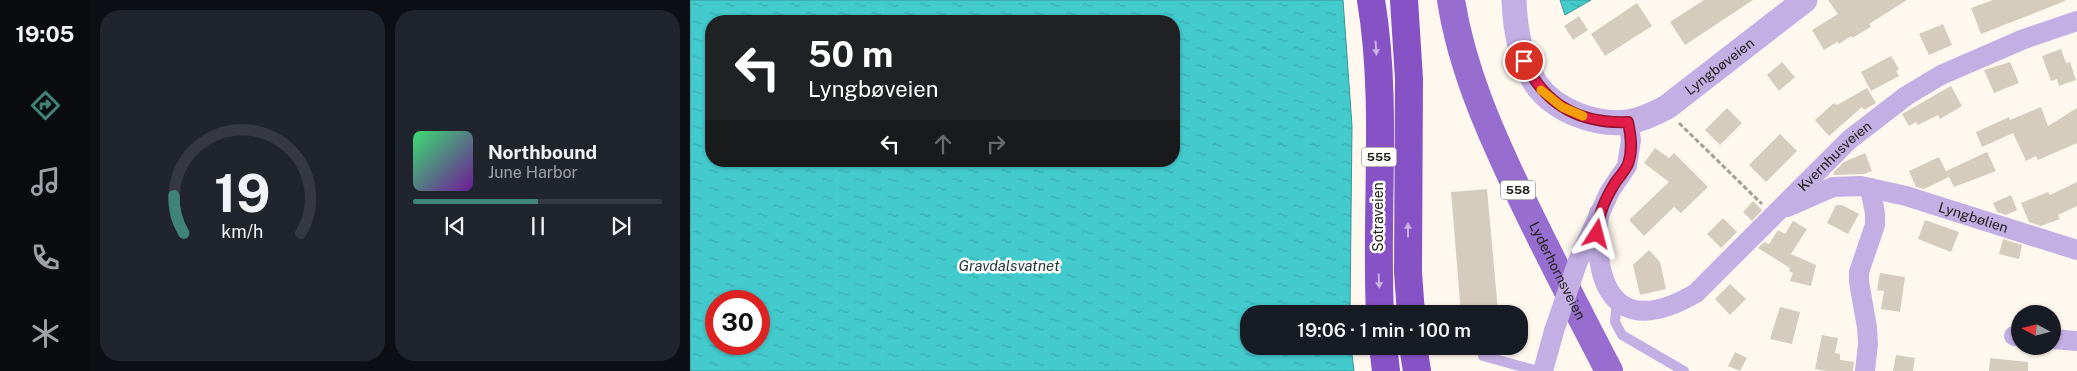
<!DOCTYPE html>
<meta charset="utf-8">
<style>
:root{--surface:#171b24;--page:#20242c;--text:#f1f3f6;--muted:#9ea1a6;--line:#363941;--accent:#408479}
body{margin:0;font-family:"Public Sans",sans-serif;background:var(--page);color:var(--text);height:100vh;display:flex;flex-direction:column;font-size:19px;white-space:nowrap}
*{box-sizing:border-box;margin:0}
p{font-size:16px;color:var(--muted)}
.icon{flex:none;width:28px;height:28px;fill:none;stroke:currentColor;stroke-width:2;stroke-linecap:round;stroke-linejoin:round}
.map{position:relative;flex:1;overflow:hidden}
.sheet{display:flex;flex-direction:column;gap:10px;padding:10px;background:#0d0f14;width:600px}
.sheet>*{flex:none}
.guide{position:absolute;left:15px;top:15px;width:475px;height:152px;border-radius:20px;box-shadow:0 1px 4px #0004;background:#202124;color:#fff;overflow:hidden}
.needle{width:32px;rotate:277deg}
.controls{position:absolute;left:1321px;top:305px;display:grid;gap:10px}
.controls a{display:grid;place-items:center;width:50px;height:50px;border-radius:50%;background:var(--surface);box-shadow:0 1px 4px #0004;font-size:25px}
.speed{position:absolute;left:15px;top:290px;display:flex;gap:10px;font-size:25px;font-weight:700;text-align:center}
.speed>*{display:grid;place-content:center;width:65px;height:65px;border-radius:50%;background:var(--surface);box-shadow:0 1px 4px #0004;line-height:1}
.speed .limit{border:8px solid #d22;background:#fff;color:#111}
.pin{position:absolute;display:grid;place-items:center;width:42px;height:42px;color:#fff;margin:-21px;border:2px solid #fff;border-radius:50%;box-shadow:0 1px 5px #0007}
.me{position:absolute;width:55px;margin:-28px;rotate:9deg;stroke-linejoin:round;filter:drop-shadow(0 0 4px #0008)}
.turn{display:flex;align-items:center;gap:18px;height:105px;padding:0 20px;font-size:22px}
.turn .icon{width:65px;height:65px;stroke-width:2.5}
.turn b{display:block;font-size:35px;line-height:42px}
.lanes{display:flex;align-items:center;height:48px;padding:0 20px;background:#0003;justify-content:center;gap:25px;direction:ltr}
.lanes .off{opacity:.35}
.sheet .tile{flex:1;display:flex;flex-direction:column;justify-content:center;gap:8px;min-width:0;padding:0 18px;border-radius:20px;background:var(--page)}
.sheet .dial{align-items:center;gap:0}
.dial svg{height:130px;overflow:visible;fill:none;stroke:var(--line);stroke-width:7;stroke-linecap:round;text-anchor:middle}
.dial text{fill:var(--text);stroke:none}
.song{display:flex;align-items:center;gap:15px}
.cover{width:60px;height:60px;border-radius:8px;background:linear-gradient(135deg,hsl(140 70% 55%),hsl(280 70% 35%))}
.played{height:5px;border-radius:2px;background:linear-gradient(90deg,var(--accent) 50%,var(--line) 50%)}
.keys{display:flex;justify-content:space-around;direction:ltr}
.sheet .tiles{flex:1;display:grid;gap:10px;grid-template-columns:repeat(2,1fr)}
.trip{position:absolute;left:550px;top:305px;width:288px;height:50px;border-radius:20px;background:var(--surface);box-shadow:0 1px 4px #0004;font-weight:600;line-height:50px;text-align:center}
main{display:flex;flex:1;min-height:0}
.tab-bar{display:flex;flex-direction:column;width:90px;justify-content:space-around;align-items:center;background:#090b0e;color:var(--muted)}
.tab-bar .icon{width:35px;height:35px}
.tab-bar .on{color:var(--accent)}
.tab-bar b{font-size:22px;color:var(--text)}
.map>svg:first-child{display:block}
.water{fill:url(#water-ripples);stroke:#399797;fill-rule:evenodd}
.building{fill:#d5ccbd}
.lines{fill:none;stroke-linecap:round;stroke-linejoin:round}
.path{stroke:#a49f97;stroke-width:3;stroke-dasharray:5 2.5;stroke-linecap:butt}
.service{stroke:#c3afe4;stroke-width:10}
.minor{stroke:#c3afe4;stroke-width:20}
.tertiary{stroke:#c3afe4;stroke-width:25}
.primary{stroke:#976dcf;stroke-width:28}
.motorway{stroke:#8752c5;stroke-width:28}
.minor-bridge{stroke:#c3afe4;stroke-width:20}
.oneway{fill:#c9b1e5}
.route-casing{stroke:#92132f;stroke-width:12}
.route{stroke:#e11d48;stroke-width:9}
.slow{stroke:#f59e0b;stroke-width:9}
.labels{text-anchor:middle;stroke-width:5;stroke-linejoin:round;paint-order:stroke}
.shield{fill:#fff;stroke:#65635f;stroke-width:1}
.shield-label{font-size:12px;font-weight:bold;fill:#23201a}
.street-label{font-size:14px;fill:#23201a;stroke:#fff}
.water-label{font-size:15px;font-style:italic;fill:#1e3535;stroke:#fff}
</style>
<main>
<nav class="tab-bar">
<b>19:05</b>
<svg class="icon on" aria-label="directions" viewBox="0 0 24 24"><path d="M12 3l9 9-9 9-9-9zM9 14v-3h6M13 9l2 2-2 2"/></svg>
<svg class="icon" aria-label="music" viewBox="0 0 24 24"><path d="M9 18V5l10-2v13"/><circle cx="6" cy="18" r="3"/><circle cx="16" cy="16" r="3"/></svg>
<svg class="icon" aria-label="phone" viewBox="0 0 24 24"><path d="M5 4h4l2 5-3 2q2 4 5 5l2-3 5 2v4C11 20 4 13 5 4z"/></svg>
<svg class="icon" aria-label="climate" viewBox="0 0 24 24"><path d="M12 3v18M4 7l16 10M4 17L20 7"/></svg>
</nav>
<section class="sheet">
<div class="tiles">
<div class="tile dial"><svg viewBox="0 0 100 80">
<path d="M14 69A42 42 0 1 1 86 69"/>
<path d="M14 69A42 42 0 0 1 8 46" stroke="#408479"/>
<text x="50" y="56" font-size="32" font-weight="700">19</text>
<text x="50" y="72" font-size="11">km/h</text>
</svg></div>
<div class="tile">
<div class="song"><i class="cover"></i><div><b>Northbound</b><p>June Harbor</p></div></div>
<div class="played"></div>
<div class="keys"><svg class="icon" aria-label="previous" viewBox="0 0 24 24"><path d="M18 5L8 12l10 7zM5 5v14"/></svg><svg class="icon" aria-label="pause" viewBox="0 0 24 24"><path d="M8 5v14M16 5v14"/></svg><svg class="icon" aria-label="next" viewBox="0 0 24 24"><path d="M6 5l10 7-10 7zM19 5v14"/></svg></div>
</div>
</div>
</section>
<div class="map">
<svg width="1387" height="371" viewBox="0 0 1387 371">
<defs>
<pattern id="water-ripples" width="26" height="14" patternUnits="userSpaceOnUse" patternTransform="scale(1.25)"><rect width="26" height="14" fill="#43cacd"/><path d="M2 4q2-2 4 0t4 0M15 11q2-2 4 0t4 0" fill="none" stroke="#3aadaf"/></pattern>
</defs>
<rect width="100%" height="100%" fill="#fef8ef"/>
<g class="water">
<path d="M0,0H653L662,126L660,314H559V346H661L664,371H0ZM21,21H484V161H21ZM26,301H69V344H26Z"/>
<polygon points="870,0 901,0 875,15"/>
</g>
<g class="building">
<polygon points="1014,0 1063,0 995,45 980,22"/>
<polygon points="1138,0 1217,0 1179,24 1181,27 1162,38 1161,36 1149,44 1147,42 1134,50 1122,30 1148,14"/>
<polygon points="1303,0 1375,0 1375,1 1291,34 1281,8"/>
<polygon points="947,3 962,26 915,56 901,34"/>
<polygon points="889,16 898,30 883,40 874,26"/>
<polygon points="1253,24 1262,45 1239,55 1229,34"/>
<polygon points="1371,49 1376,63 1380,62 1386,80 1369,86 1367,79 1361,81 1352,56"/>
<polygon points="1201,56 1209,69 1206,71 1209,76 1181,91 1171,72"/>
<polygon points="1092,62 1105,77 1089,91 1077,75"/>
<polygon points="1320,62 1329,83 1304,93 1294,70"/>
<polygon points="1261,86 1272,106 1250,119 1248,115 1228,125 1226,122 1219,126 1212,114"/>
<polygon points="1177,88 1186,103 1174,110 1172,107 1139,136 1125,120 1144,103 1147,105"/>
<polygon points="1351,107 1358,126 1387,108 1387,143 1348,160 1346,156 1336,161 1323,133 1292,147 1286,132 1319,117 1320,120"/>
<polygon points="1037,108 1052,123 1030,145 1015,130"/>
<polygon points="1090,134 1107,151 1076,182 1059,165"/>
<polygon points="965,148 979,158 984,153 1018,187 991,213 984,207 954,236 939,220 979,182 954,163"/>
<polygon points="1297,152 1306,171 1264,187 1256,171"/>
<polygon points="1175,153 1182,171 1174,174 1144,175 1143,173 1154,162"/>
<polygon points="1249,157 1259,177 1234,189 1226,187 1219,171"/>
<polygon points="1387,182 1387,206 1368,215 1370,219 1351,226 1339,222 1331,203 1358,192 1360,195"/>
<polygon points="797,189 808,311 771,314 761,192"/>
<polygon points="1321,195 1327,210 1316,215 1307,212 1303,203"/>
<polygon points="1063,201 1072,210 1062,221 1053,212"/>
<polygon points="1146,205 1152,205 1169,214 1158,234 1137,223"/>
<polygon points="1033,218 1047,232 1031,248 1017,234"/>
<polygon points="1235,220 1269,232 1261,252 1228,239"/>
<polygon points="1103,221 1117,229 1101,254 1126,265 1121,286 1100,281 1103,273 1099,271 1100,268 1068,248 1074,242 1079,244 1088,230 1095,234"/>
<polygon points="1313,239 1332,245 1329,259 1309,254"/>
<polygon points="959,250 970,262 976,289 950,295 943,265"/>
<polygon points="1190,273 1215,277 1210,312 1191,309 1194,291 1187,290"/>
<polygon points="1040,284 1056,299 1040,315 1025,299"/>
<polygon points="1090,307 1110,312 1102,344 1080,339"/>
<polygon points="1132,335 1148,338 1145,353 1150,354 1150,360 1164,362 1163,371 1135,371 1125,369"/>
<polygon points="1045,352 1057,358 1050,371 1038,366"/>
<polygon points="1206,355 1225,358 1223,371 1203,371"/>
<polygon points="1300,358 1338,362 1338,371 1299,371"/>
</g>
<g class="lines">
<polyline class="path" points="989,123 1072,204"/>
<g class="service">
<polyline points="927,301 925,322 932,335 994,371"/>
<polyline points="793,356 848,371"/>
</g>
<g class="minor">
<path id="s1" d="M1097,207L1143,187L1171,186L1216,196L1387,250"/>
<path id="s2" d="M909,213C902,287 926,340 1006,293L1159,140L1216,96L1251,75L1334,39L1387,21"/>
<polyline points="888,261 920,191 937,166 941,140 938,122"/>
<polyline points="1324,336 1330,337"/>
<polyline points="1362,339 1387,341"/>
<polyline points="853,371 864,331"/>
<polyline points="1175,371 1178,344 1177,327 1169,282 1169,272 1185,225 1185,213 1180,188"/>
</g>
<path class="tertiary" id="s3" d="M824,0C825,29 830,59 846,84C865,111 906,126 938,122C952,120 964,114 977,107L1115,0"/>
<path class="primary" id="s4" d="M761,0C772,70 801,134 831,197C859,256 889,313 919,371"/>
<g class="motorway">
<path d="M681,0C698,102 685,210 690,314"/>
<polyline points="714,0 719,79 718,272 721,314"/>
<polyline points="693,346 696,371"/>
<polyline points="723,346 727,371"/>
</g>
<polyline class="minor-bridge" points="864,331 888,261"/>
</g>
<defs><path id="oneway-solid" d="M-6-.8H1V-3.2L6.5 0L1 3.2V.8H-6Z" transform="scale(1.25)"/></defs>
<g class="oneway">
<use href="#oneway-solid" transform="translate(686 48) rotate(86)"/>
<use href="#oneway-solid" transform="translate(718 230) rotate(-90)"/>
<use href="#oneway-solid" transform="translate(689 281) rotate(87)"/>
</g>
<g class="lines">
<defs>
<path id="route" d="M834,61C855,105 889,124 938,122C941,136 943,150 938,164C935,171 929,177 925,183C914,201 909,213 907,234"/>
</defs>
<use href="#route" class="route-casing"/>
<use href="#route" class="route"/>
<polyline class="slow" points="851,90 872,107 893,116"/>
</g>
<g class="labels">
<g class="shield">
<rect x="671.5" y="147.5" width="35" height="19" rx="4"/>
<rect x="810.5" y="180.5" width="35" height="19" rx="4"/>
</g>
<g class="shield-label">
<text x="689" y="161">555</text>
<text x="828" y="194">558</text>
</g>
<g class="street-label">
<text dy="5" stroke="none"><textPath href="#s3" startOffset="300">Lyngbøveien</textPath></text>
<text dy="5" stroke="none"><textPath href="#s2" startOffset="372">Kvernhusveien</textPath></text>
<text transform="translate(688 217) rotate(-90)" y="5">Sotraveien</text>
<text dy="5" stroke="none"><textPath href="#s1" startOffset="195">Lyngbølien</textPath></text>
<text dy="5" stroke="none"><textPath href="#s4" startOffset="292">Lyderhornsveien</textPath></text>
</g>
<g class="water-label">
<text x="319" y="271">Gravdalsvatnet</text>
</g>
</g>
</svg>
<div class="controls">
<a><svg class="needle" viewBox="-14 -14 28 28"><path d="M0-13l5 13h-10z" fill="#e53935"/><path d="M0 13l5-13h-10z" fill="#9ea1a6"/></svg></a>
</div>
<div class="speed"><div class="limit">30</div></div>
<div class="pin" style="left:834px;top:61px;background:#d93025"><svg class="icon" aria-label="arrive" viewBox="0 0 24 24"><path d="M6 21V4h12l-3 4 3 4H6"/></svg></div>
<svg class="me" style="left:907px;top:234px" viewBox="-20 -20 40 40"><path d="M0-17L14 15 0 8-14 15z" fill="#e11d48" stroke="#fff" stroke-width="4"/></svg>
<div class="trip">19:06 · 1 min · 100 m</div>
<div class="guide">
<div class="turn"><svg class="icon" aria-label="left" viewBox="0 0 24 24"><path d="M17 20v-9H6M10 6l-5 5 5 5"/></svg><div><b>50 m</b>Lyngbøveien</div></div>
<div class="lanes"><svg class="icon" aria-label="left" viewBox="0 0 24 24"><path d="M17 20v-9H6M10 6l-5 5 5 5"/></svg><svg class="icon off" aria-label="ahead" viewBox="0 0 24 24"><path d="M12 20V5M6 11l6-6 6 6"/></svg><svg class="icon off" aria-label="right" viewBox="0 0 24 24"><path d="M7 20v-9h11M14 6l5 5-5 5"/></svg></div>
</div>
</div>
</main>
